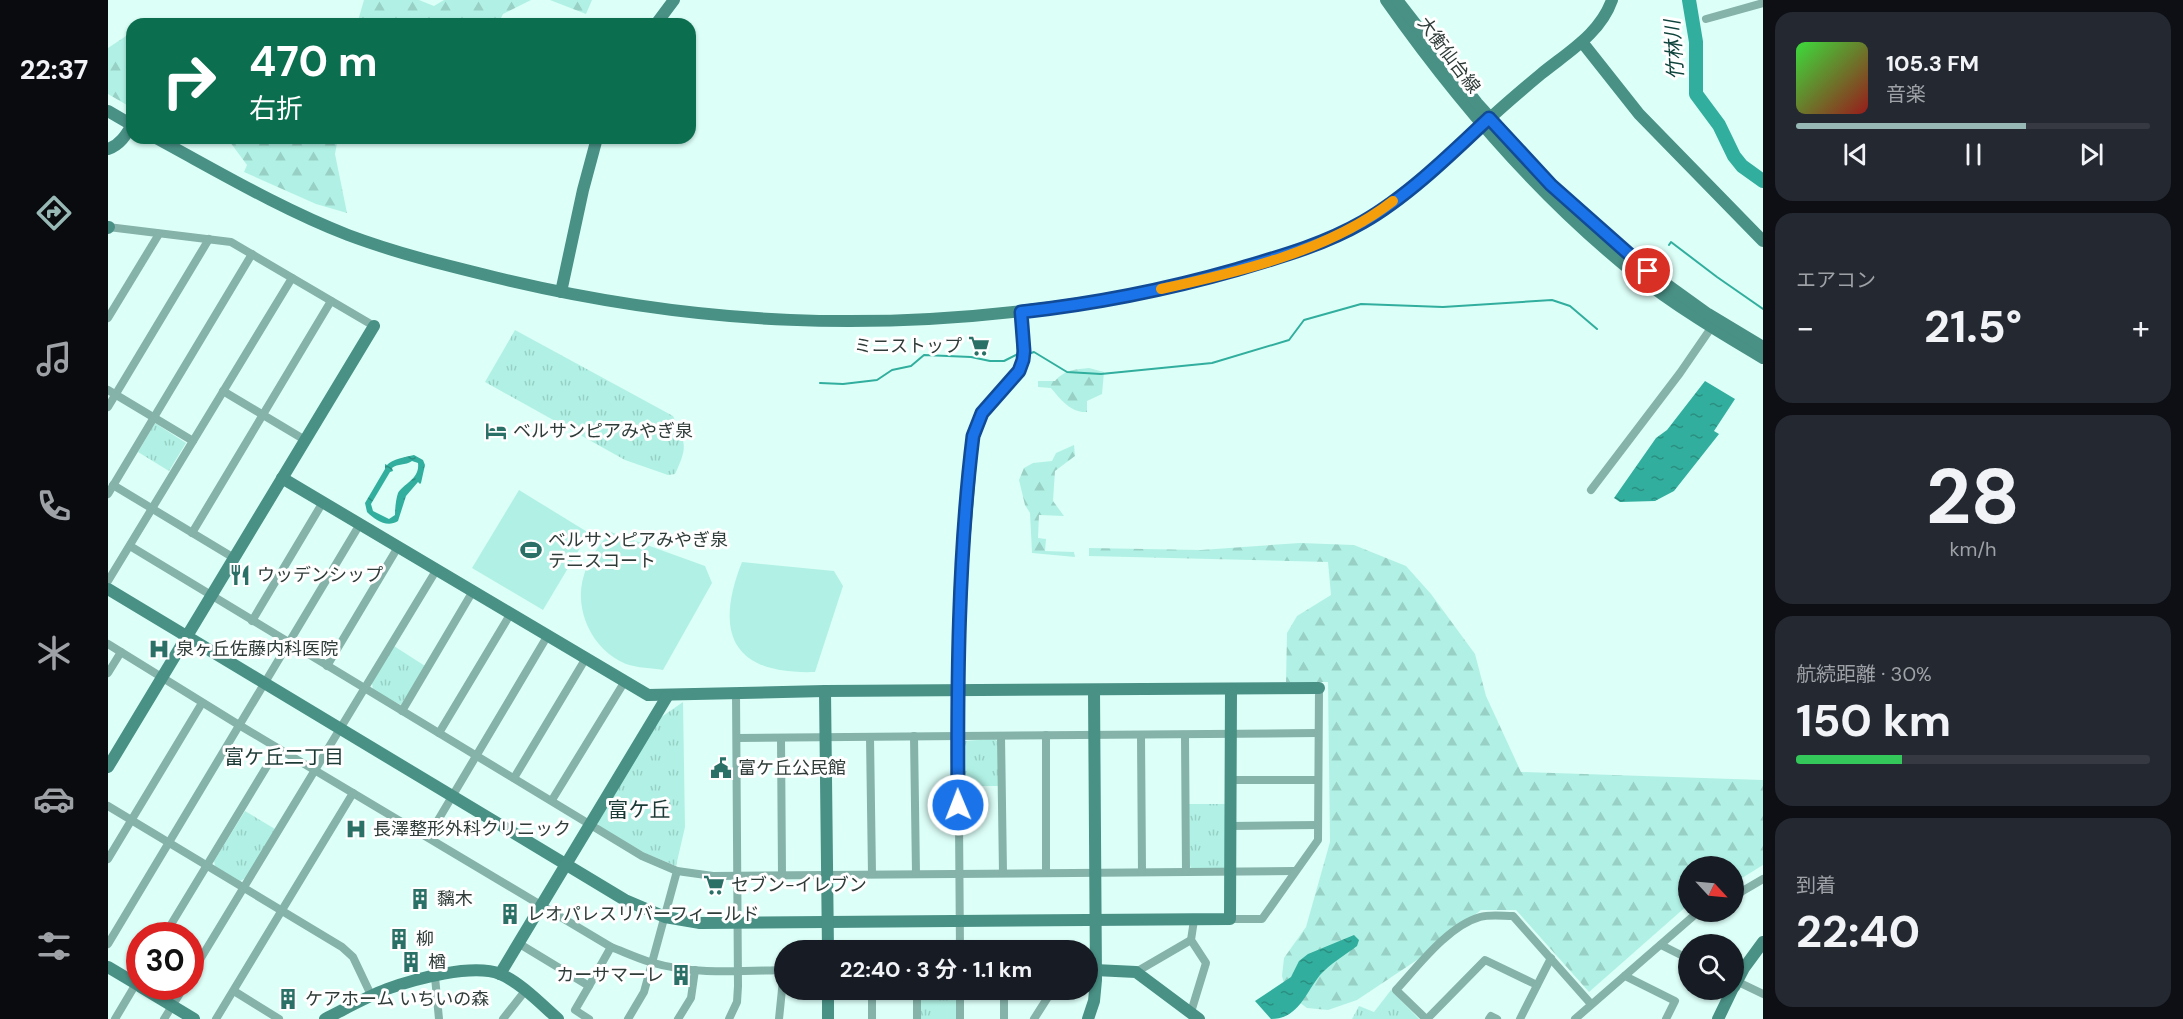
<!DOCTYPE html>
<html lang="ja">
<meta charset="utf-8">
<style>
:root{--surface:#171b24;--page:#242831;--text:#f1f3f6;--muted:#9ea1a6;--line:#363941;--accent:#97b8b5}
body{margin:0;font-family:"DM Sans","Noto Sans JP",sans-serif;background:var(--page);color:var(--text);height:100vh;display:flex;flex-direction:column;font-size:22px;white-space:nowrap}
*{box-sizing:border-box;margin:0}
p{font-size:20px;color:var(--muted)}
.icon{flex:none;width:33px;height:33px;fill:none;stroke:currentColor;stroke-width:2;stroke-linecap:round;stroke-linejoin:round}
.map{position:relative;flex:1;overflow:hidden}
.panel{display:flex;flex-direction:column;gap:12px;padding:12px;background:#0d0f14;width:420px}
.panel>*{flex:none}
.hud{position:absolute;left:18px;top:18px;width:570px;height:126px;border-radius:18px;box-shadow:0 2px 4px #0004;background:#0b6e4f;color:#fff;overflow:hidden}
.needle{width:39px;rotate:116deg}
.fabs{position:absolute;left:1570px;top:856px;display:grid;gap:12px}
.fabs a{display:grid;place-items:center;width:66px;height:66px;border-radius:50%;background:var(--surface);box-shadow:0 2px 4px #0004;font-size:30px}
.speed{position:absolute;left:18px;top:922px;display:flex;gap:12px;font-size:30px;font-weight:700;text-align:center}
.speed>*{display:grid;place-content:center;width:78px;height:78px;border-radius:50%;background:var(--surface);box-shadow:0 2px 4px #0004;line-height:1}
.speed .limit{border:9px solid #d22;background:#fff;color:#111}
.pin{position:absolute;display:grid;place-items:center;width:51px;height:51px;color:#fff;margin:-26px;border:3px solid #fff;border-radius:50%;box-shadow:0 2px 6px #0007}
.me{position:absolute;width:66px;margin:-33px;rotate:359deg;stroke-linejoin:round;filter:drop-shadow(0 0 4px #0008)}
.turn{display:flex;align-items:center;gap:21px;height:126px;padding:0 24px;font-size:27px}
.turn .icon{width:78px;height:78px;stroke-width:2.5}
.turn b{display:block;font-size:42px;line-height:51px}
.big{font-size:45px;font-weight:700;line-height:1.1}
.panel .tile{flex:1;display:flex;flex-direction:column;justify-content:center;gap:9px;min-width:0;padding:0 21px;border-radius:18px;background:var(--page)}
.panel .dial{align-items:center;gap:0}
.dial b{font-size:78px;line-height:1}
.song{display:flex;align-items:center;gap:18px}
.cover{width:72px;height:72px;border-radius:9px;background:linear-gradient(135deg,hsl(120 70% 55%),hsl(0 70% 35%))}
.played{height:6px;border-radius:3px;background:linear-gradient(90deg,var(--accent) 65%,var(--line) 65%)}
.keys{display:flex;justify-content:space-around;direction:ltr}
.heat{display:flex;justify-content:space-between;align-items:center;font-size:33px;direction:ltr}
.charge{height:9px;border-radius:4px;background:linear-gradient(90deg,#34c759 30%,var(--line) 0)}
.trip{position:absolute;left:666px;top:940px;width:324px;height:60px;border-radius:30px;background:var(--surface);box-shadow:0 2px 4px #0004;font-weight:700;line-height:60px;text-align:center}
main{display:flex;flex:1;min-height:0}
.menu{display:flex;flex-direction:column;width:108px;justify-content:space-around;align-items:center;background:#090b0e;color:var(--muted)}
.menu .icon{width:42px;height:42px}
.menu .selected{color:var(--accent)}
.menu b{font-size:27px;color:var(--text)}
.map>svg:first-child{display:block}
.grass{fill:url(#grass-tufts)}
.forest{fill:url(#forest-firs)}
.garden{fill:#b1f1e5}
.water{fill:url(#water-ripples);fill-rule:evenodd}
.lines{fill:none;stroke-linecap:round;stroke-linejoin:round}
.stream{stroke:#31ae9d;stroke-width:2}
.river{stroke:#31ae9d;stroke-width:14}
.street{stroke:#85b2a9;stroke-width:8}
.secondary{stroke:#499085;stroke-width:12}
.route-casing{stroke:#114b97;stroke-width:15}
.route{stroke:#1a73e8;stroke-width:10}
.slow{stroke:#f59e0b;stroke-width:10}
.labels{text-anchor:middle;stroke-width:6;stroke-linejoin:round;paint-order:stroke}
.street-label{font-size:18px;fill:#2f3c39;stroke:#fff}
.poi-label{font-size:18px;fill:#2f3c39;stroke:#fff;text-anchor:start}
.water-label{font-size:20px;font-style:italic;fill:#0e433c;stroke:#fff}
.neighbourhood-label{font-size:20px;fill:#1c3a35;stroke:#fff}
.quarter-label{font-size:21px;fill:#1c3a35;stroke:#fff}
</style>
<main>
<nav class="menu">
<b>22:37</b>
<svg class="icon selected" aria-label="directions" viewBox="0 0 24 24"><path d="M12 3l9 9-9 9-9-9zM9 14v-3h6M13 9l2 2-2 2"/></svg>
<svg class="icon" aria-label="music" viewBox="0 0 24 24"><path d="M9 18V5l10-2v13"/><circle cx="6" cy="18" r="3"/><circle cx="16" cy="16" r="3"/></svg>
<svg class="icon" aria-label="phone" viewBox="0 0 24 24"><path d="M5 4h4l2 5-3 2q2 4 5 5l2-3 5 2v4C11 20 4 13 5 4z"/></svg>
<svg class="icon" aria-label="climate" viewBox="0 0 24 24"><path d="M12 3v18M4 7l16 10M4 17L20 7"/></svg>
<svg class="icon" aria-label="car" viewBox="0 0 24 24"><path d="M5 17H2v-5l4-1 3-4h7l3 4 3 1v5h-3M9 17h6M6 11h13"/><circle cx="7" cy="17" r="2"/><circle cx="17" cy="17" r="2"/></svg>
<svg class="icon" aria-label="filters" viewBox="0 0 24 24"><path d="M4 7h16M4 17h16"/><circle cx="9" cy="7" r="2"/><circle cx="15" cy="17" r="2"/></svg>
</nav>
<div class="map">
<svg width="1655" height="1019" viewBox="0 0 1655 1019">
<defs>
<pattern id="grass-tufts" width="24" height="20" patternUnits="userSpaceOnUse" patternTransform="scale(1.5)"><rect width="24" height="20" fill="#b1f1e5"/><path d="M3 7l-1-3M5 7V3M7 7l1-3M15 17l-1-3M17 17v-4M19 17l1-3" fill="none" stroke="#99d0c5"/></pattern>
<pattern id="forest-firs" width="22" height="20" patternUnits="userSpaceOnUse" patternTransform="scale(1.5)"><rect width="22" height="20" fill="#b1f1e5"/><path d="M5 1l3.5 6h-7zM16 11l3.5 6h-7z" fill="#99d0c5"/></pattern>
<pattern id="water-ripples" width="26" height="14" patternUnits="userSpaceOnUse" patternTransform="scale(1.5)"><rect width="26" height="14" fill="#31ae9d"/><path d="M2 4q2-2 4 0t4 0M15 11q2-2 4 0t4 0" fill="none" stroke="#2a8f81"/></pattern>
</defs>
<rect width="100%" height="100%" fill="#dcfff8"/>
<g class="grass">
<path d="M407,330L565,416C578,444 580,446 567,474L560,475L517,460L377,382Z"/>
<polygon points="47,423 78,443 61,471 30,452"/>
<polygon points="286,646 317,666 293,705 265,690 264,683"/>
<polygon points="575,702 577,827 568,866 537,853 491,826 489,821 552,718"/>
<polygon points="887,739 891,743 890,786 852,786 854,741"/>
<polygon points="1081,804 1118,804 1118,866 1115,869 1083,869 1082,865"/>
<polygon points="137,811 167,829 138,878 132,881 107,866 106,861"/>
<polygon points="811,990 850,990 849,1019 812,1019"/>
<polygon points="1283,990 1311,1019 1244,1019 1251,1006 1266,1012"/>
</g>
<g class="forest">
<polygon points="256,0 311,0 326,6 336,0 423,0 395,14 390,24 249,24"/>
<polygon points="442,0 484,0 478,14"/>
<polygon points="24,32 24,108 0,94 0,48"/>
<polygon points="119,138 230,138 227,154 239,213 208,204 136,172 139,165"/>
<path d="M981,368L996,372L994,394L979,401V412C963,413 953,400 943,388L930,387V381H947C956,370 968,369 981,368Z"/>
<polygon points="966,445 967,456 947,471 945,501 956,516 931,515 930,538 938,539 937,551 966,552 967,557 924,553 922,513 917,505 911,480 916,468 925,463 944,461 948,453"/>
<polygon points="1192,543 1246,545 1298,566 1323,594 1367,654 1378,696 1413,772 1655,780 1655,865 1626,883 1626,867 1581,867 1581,904 1481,992 1408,910 1373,910 1312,958 1249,1000 1220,1010 1199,1008 1184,997 1177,987 1174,976 1176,958 1198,927 1222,842 1220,682 1178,682 1179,633 1189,616 1223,595 1220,562 981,556 981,548 1093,550"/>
</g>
<g class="garden">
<polygon points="411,490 481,533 435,610 364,568"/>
<path d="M503,532L597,566L604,583L555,670C544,668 529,668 518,664C484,650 465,609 476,575C481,558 491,545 503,532Z"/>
<path d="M634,562L726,571L735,586L707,672C626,675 605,635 634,562Z"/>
</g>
<g class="water">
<polygon points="1597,381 1627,399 1606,431 1611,434 1566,491 1547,501 1512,502 1506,498 1548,438 1559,430"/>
<path d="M306,455L315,460L317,465L313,483L312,484L310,482L298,496L290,521C279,528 267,520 259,512L257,503L277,469V464L279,465C284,459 298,457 306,455ZM304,461L310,463C312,479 296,483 290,493C288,499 287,508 287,515L281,519L265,511L263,504L282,472L285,471L284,468C290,463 297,466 304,461Z"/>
<path d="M1246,935L1251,940L1249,946C1237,955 1222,964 1212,975C1197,994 1190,1019 1163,1019L1147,1001L1183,977L1191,961L1200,954Z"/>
</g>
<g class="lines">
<g class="stream">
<polyline points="1561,245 1563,242 1609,277 1655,309"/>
<polyline points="923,353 926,352 959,372 993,374 1104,363 1181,340 1196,320 1253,304 1335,307 1444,300 1462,306 1489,329"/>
<polyline points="712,383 735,384 769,380 784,370 803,366 816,355 863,357 882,361 896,361 910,354"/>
</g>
<polyline class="river" points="1581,0 1588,42 1588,94 1611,125 1626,156 1634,166 1655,181"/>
<g class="street">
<polyline points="1598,19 1655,3"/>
<polyline points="0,227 123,242 266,326"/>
<polyline points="0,318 51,234"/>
<polyline points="0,390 85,441"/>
<polyline points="115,391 197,440"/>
<polyline points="0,407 101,239"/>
<polyline points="5,485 126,558"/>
<polyline points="1483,490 1572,373 1603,328"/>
<polyline points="0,494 144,254"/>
<polyline points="84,533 223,301"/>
<polyline points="22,546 534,856 569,871 605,876 1187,871"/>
<polyline points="0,581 184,278"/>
<polyline points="144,621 215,502"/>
<path d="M0,644L131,725L503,947C516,952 529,958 542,962C585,975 632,971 676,970"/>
<polyline points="219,666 290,547"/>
<polyline points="0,673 13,652"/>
<polyline points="850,691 852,951"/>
<polyline points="294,711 365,591"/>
<polyline points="331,733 403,613"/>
<polyline points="938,735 938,872"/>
<polyline points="1033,735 1034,872"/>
<polyline points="1077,735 1078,871"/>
<polyline points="806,736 808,874"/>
<polyline points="893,736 895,873"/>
<polyline points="762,737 764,874"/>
<polyline points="629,738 1210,733"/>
<polyline points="673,738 674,875"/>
<polyline points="406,778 478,658"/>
<polyline points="1122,780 1210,780"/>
<polyline points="444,800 517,681"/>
<polyline points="0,806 234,947 245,957 264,997"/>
<polyline points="1122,826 1210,825"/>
<polyline points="320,837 440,635"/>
<polyline points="0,859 94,703"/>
<polyline points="1626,896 1655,879"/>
<polyline points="1122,919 1154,919 1210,840 1211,688"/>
<polyline points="56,936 170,748"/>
<polyline points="410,943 481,986 467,1010 481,1019"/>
<polyline points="0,944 252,524"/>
<polyline points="1553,945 1581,959"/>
<polyline points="1028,972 1083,940"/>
<polyline points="82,976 329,569"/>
<polyline points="1517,976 1567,1001 1558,1019"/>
<polyline points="327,977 331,1019"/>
<polyline points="1626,980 1655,994"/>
<polyline points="481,986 503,947"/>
<polyline points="852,990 852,1019"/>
<polyline points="896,990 896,1019"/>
<polyline points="126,991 171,1019"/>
<polyline points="1083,1012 1098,963 1083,940 1086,920"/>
<polyline points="7,1019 32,977"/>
<polyline points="56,1019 76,987"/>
<polyline points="108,1019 245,793"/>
<polyline points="395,1019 417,991"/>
<polyline points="520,1019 536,992 569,871"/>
<polyline points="570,1019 583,998 587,970"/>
<polyline points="621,1019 629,1002 630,986 628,692"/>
<polyline points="671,1019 676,970"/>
<polyline points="764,1019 764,990"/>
<polyline points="809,1019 809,990"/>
<polyline points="926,1019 940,997 940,990"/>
<path d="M1318,1019L1288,990C1310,966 1340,926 1372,917C1382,914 1395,916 1405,916L1483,1004"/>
<polyline points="1319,1019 1377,960 1429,985"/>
<polyline points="1381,1019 1383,1016 1389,1019"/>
<polyline points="1412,1019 1443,958"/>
<polyline points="1467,1019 1590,912"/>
</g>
<g class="secondary">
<path d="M1278,0C1349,101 1429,195 1526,273C1566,305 1611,332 1655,358"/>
<polyline points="1289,0 1369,103 1443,185 1525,260 1600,314 1655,347"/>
<polyline points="548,24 566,0"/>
<polyline points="1474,42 1531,114 1655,241"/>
<polyline points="0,111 24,125"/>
<path d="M48,138C111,172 173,209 240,235C288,253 337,265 386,277C588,326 775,334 980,302C1033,294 1085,282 1136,267C1177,256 1218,243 1255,222C1301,196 1340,155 1379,121C1396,105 1415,89 1433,74C1460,52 1492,34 1504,0"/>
<path d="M0,149C12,145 18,135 24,125"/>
<polyline points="0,228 1,227"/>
<polyline points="453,292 475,190 489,138"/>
<polyline points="174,478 540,695 717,691 1211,688"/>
<polyline points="0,589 517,900 557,917 592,923 1122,919 1123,689"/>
<polyline points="717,691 720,951"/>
<polyline points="850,691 852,593 865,436 874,413 911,371 915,360 913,312"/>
<polyline points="0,767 266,326"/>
<polyline points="0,967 32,986"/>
<polyline points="987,970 1028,972 1091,1019"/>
<polyline points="392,974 560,695"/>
<polyline points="33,987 86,1019"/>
<polyline points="1626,987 1636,968 1655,942"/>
<path d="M217,1019C237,1009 258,997 279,989C307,979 365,963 392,974C412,982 434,1005 450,1019"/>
<polyline points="720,1019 720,990"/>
<polyline points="980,1019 986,1001 988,980 986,690"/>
<polyline points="1610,1019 1624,990"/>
</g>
</g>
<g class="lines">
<defs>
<path id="route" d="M850,805C849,682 850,558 865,436L874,413L911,371L915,360L916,351L913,312C985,304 1057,290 1127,270C1171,257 1215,245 1255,222C1299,197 1344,153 1381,118L1443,185L1540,271"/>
</defs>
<use href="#route" class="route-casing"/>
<use href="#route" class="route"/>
<path class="slow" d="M1053,289C1131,272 1221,251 1285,201"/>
</g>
<defs>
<symbol id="supermarket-bare" viewBox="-9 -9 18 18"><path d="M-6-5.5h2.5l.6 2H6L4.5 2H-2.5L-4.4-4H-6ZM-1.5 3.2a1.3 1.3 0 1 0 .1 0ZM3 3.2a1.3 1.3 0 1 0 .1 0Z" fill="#2a7066" stroke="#fff" stroke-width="2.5" paint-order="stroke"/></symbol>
<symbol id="hotel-bare" viewBox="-9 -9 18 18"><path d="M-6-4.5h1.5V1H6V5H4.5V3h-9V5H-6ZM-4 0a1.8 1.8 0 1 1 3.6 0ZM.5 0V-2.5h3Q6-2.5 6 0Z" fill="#2a7066" stroke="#fff" stroke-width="2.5" paint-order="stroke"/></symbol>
<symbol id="stadium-bare" viewBox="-9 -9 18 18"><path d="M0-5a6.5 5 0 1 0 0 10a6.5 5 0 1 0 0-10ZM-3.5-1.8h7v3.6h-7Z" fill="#2a7066" stroke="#fff" stroke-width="2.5" paint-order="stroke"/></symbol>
<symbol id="restaurant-bare" viewBox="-9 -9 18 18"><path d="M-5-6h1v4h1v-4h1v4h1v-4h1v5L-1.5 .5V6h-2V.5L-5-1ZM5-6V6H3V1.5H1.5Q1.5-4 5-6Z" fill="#2a7066" stroke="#fff" stroke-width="2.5" paint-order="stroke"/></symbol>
<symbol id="hospital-bare" viewBox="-9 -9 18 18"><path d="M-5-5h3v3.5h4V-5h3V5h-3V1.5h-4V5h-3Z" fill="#2a7066" stroke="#fff" stroke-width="2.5" paint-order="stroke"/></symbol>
<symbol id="civic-bare" viewBox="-9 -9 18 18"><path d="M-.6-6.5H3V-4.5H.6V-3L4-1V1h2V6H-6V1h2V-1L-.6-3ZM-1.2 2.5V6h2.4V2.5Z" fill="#2a7066" stroke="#fff" stroke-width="2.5" paint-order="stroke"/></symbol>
<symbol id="building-bare" viewBox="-9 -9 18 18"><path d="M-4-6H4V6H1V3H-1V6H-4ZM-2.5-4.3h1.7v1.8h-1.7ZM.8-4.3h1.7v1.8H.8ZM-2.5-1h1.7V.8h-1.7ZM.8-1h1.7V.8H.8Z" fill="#2a7066" stroke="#fff" stroke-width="2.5" paint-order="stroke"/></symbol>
</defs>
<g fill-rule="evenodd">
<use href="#supermarket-bare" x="856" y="331" width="30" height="30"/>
<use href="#hotel-bare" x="373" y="416" width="30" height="30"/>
<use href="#stadium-bare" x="408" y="535" width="30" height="30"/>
<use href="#restaurant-bare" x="117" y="560" width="30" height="30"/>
<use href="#hospital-bare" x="36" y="634" width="30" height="30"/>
<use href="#civic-bare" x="598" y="753" width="30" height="30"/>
<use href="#hospital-bare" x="233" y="814" width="30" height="30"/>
<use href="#supermarket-bare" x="591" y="870" width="30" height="30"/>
<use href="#building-bare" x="297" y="884" width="30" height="30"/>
<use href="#building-bare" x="387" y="899" width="30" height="30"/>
<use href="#building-bare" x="276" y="924" width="30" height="30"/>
<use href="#building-bare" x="288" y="947" width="30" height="30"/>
<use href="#building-bare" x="558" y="960" width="30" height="30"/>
<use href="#building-bare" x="165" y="984" width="30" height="30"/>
</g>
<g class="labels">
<g class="street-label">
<text transform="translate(1341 55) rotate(53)" y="6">大衡仙台線</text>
</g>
<g class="poi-label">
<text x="854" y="352" text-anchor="end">ミニストップ</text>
<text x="405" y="437">ベルサンピアみやぎ泉</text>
<text x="440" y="546">ベルサンピアみやぎ泉<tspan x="440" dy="21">テニスコート</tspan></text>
<text x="149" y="581">ウッデンシップ</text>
<text x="68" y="655">泉ヶ丘佐藤内科医院</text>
<text x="630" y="774">富ケ丘公民館</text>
<text x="265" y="835">長澤整形外科クリニック</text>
<text x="623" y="891">セブン-イレブン</text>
<text x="329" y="905">黐木</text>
<text x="419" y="920">レオパレスリバーフィールド</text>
<text x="308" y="945">柳</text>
<text x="320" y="968">楢</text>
<text x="556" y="981" text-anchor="end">カーサマーレ</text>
<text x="197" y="1005">ケアホーム いちいの森</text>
</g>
<g class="water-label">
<text transform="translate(1566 50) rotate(-94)" y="7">竹林川</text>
</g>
<g class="neighbourhood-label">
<text x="176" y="764">富ケ丘二丁目</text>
</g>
<g class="quarter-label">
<text x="531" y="817">富ケ丘</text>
</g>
</g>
</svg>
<div class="fabs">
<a><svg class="needle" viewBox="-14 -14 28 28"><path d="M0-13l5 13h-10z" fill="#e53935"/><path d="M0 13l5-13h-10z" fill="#9ea1a6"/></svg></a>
<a><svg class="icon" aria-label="search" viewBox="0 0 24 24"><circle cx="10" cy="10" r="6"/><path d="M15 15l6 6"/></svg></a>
</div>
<div class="speed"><div class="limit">30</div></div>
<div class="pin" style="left:1540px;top:271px;background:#d93025"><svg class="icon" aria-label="arrive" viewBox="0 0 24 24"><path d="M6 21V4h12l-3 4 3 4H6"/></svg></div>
<svg class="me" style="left:850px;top:805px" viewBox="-20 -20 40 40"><circle r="17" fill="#1a73e8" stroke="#fff" stroke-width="3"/><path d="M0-11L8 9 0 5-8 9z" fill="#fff"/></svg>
<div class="trip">22:40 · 3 分 · 1.1 km</div>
<div class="hud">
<div class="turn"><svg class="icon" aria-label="right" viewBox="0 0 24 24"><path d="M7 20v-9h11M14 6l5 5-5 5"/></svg><div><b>470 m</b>右折</div></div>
</div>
</div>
<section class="panel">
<div class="tile">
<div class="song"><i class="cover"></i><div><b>105.3 FM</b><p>音楽</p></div></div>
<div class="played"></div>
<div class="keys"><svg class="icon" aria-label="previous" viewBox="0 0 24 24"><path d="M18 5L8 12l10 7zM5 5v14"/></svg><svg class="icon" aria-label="pause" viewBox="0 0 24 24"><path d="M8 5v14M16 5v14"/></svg><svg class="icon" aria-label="next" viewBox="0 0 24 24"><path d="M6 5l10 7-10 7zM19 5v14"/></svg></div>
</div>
<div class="tile"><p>エアコン</p>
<div class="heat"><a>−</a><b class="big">21.5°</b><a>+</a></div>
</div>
<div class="tile dial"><b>28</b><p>km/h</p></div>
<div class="tile"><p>航続距離 · 30%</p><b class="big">150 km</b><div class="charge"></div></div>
<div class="tile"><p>到着</p><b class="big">22:40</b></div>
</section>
</main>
